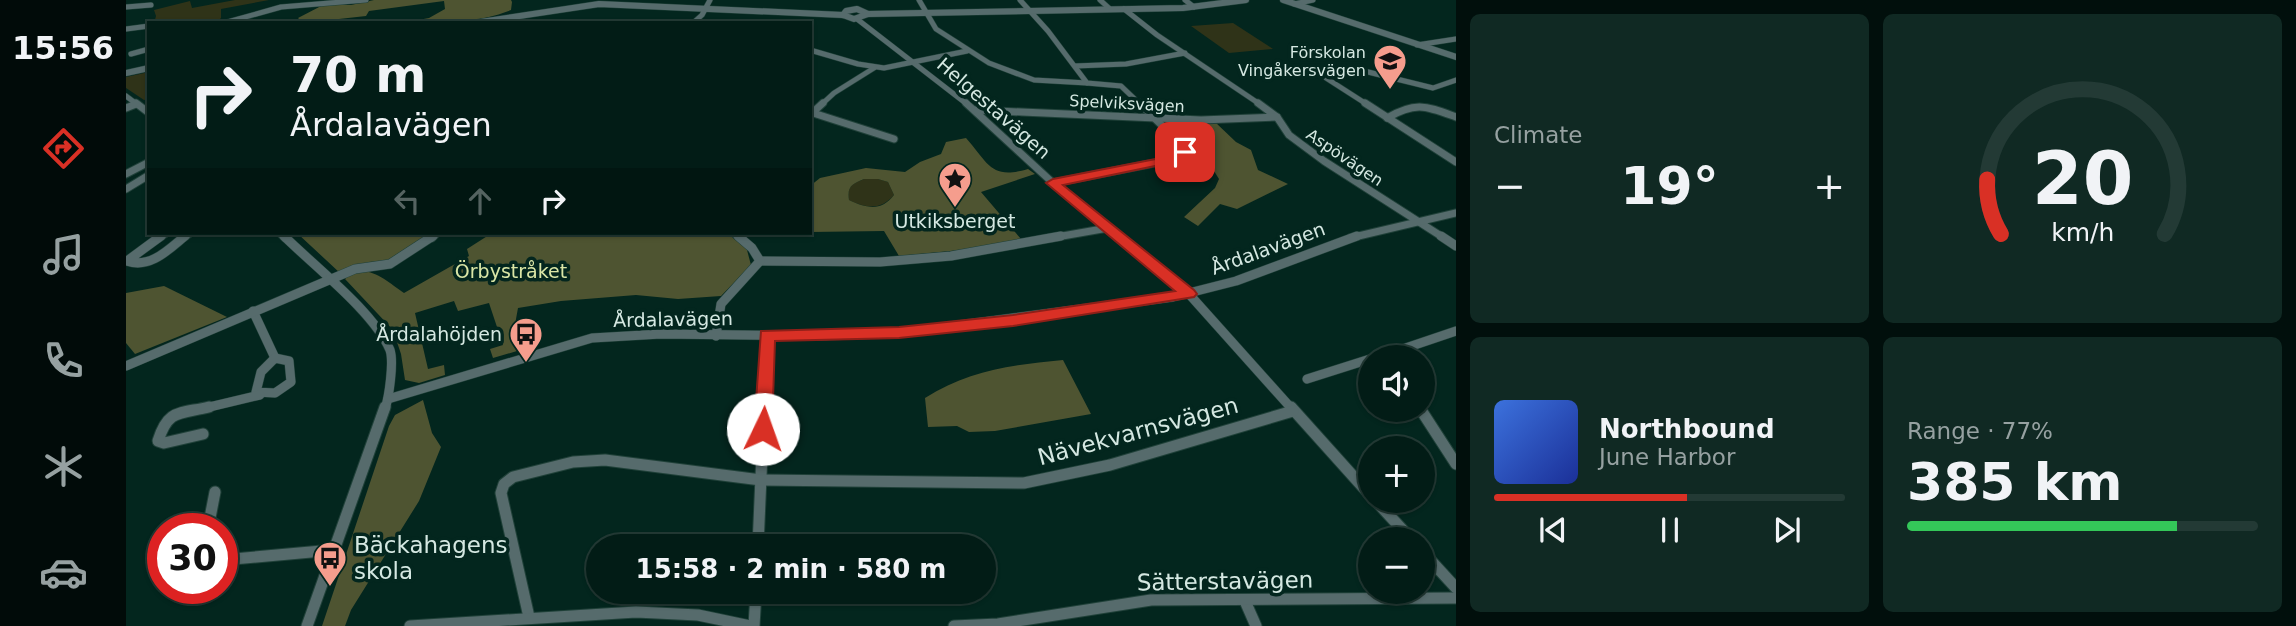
<!DOCTYPE html>
<meta charset="utf-8">
<style>
:root{--surface:#021c16;--page:#102923;--text:#f1f3f6;--muted:#96a1a1;--line:#233a35;--accent:#d93025}
body{margin:0;font-family:"DejaVu Sans",sans-serif;background:var(--page);color:var(--text);height:100vh;display:flex;flex-direction:column;font-size:26px;white-space:nowrap}
*{box-sizing:border-box;margin:0}
p{font-size:23px;color:var(--muted)}
.icon{flex:none;width:38px;height:38px;fill:none;stroke:currentColor;stroke-width:2;stroke-linecap:round;stroke-linejoin:round}
.map{position:relative;flex:1;overflow:hidden}
.details{display:flex;flex-direction:column;gap:14px;padding:14px;background:#010f0c;width:840px}
.details>*{flex:none}
.guide{position:absolute;left:21px;top:21px;width:665px;height:214px;border-radius:0px;box-shadow:0 2px 5px #0004,0 0 0 2px var(--line);background:#021c16;color:var(--text);overflow:hidden}
.tools{position:absolute;left:1232px;top:345px;display:grid;gap:14px}
.tools a{display:grid;place-items:center;width:77px;height:77px;border-radius:50%;background:var(--surface);box-shadow:0 2px 5px #0004,0 0 0 2px var(--line);font-size:35px}
.speed{position:absolute;left:21px;top:513px;display:flex;gap:14px;font-size:35px;font-weight:700;text-align:center}
.speed>*{display:grid;place-content:center;width:91px;height:91px;border-radius:50%;background:var(--surface);box-shadow:0 2px 5px #0004,0 0 0 2px var(--line);line-height:1}
.speed .limit{border:10px solid #d22;background:#fff;color:#111}
.pin{position:absolute;display:grid;place-items:center;width:60px;height:60px;color:#fff;margin:-30px;border-radius:14px;box-shadow:0 4px 10px #0006}
.me{position:absolute;width:77px;margin:-38px;rotate:3deg;stroke-linejoin:round;filter:drop-shadow(0 0 5px #0008)}
.turn{display:flex;align-items:center;gap:24px;height:147px;padding:0 28px;font-size:32px}
.turn .icon{width:91px;height:91px;stroke-width:2.5}
.turn b{display:block;font-size:49px;line-height:60px}
.lanes{display:flex;align-items:center;height:66px;padding:0 28px;background:#0003;justify-content:center;gap:35px;direction:ltr}
.lanes .off{opacity:.35}
.big{font-size:52px;font-weight:700;line-height:1.1}
.details .widget{flex:1;display:flex;flex-direction:column;justify-content:center;gap:10px;min-width:0;padding:0 24px;border-radius:10px;background:var(--page)}
.details .dial{align-items:center;gap:0}
.dial svg{height:182px;overflow:visible;fill:none;stroke:var(--line);stroke-width:7;stroke-linecap:round;text-anchor:middle}
.dial text{fill:var(--text);stroke:none}
.song{display:flex;align-items:center;gap:21px}
.cover{width:84px;height:84px;border-radius:10px;background:linear-gradient(135deg,hsl(220 70% 55%),hsl(230 70% 35%))}
.played{height:7px;border-radius:4px;background:linear-gradient(90deg,var(--accent) 55%,var(--line) 55%)}
.keys{display:flex;justify-content:space-around;direction:ltr}
.heat{display:flex;justify-content:space-between;align-items:center;font-size:38px;direction:ltr}
.charge{height:10px;border-radius:5px;background:linear-gradient(90deg,#34c759 77%,var(--line) 0)}
.details .tiles{flex:1;display:grid;gap:14px;grid-template-columns:repeat(2,1fr)}
.trip{position:absolute;left:460px;top:534px;width:410px;height:70px;border-radius:35px;background:var(--surface);box-shadow:0 2px 5px #0004,0 0 0 2px var(--line);font-weight:700;line-height:70px;text-align:center}
main{display:flex;flex:1;min-height:0}
.dock{display:flex;flex-direction:column;width:126px;justify-content:space-around;align-items:center;background:#010b09;color:var(--muted)}
.dock .icon{width:49px;height:49px}
.dock .active{color:var(--accent)}
.dock b{font-size:32px;color:var(--text)}
.map>svg:first-child{display:block}
.green{fill:#2f3318}
.forest{fill:#4e5431;fill-rule:evenodd}
.lines{fill:none;stroke-linecap:round;stroke-linejoin:round}
.minor-far3-casing{stroke:#204139;stroke-width:6}
.minor-far2-casing{stroke:#204139;stroke-width:9}
.minor-far1-casing{stroke:#204139;stroke-width:10}
.minor-casing{stroke:#204139;stroke-width:13}
.tertiary-casing{stroke:#204139;stroke-width:7}
.minor-far3{stroke:#566b6c;stroke-width:5}
.minor-far2{stroke:#566b6c;stroke-width:7}
.minor-far1{stroke:#566b6c;stroke-width:9}
.minor{stroke:#566b6c;stroke-width:11}
.tertiary{stroke:#566b6c;stroke-width:6}
.route{fill:#d93025;stroke:#8d1f18;stroke-width:2}
.labels{text-anchor:middle;stroke-width:7;stroke-linejoin:round;paint-order:stroke}
.far-poi-label{font-size:16px;fill:#d5e8e2;stroke:#03261e;text-anchor:end}
.far-street-label{font-size:16px;fill:#d5e8e2;stroke:#03261e}
.street-label{font-size:19px;fill:#d5e8e2;stroke:#03261e}
.poi-label{font-size:19px;fill:#d5e8e2;stroke:#03261e}
.park-label{font-size:19px;fill:#dae6a6;stroke:#03261e}
.near-street-label{font-size:23px;fill:#d5e8e2;stroke:#03261e}
.near-poi-label{font-size:23px;fill:#d5e8e2;stroke:#03261e;text-anchor:start}
</style>
<main>
<nav class="dock">
<b>15:56</b>
<svg class="icon active" aria-label="directions" viewBox="0 0 24 24"><path d="M12 3l9 9-9 9-9-9zM9 14v-3h6M13 9l2 2-2 2"/></svg>
<svg class="icon" aria-label="music" viewBox="0 0 24 24"><path d="M9 18V5l10-2v13"/><circle cx="6" cy="18" r="3"/><circle cx="16" cy="16" r="3"/></svg>
<svg class="icon" aria-label="phone" viewBox="0 0 24 24"><path d="M5 4h4l2 5-3 2q2 4 5 5l2-3 5 2v4C11 20 4 13 5 4z"/></svg>
<svg class="icon" aria-label="climate" viewBox="0 0 24 24"><path d="M12 3v18M4 7l16 10M4 17L20 7"/></svg>
<svg class="icon" aria-label="car" viewBox="0 0 24 24"><path d="M5 17H2v-5l4-1 3-4h7l3 4 3 1v5h-3M9 17h6M6 11h13"/><circle cx="7" cy="17" r="2"/><circle cx="17" cy="17" r="2"/></svg>
</nav>
<div class="map">
<svg width="1330" height="626" viewBox="0 0 1330 626">
<rect width="100%" height="100%" fill="#03261e"/>
<g class="green">
<polygon points="109,0 143,0 95,9 95,18 92,21 28,23 30,16 28,10 64,1 66,8"/>
<polygon points="1107,23 1147,49 1103,53 1065,26"/>
<polygon points="23,72 23,99 18,100 0,88 0,77"/>
<path d="M738,179H752L762,182L768,195C754,211 740,208 723,200C721,186 726,184 738,179Z"/>
</g>
<g class="forest">
<path d="M248,0H385L386,2L385,10C350,24 313,23 276,23L303,18L319,9L318,1L243,11L240,16L177,23L172,18L199,4L225,5Z"/>
<polygon points="1065,122 1089,122 1110,142 1125,150 1132,170 1162,184 1111,209 1094,204 1072,226 1058,217 1089,188 1093,179 1088,171 1063,156 1062,147 1088,147"/>
<path d="M840,138C863,164 865,180 902,169L909,174L855,192L895,239L866,247L773,256L758,231L684,232V186L694,178L740,168L779,172L794,162L815,154L820,142ZM738,179H752L762,182L768,195C755,212 740,208 723,200C721,186 726,184 738,179Z"/>
<polygon points="171,233 295,233 301,235 262,261 243,262 214,273"/>
<path d="M366,233H603L621,250L625,265L595,296L552,299L510,295L435,301L392,308L388,330L391,351L367,358L364,349L377,345L363,303L332,311L328,301L289,313L302,369L318,365L319,375L293,383L279,380L275,354L267,330L219,279C239,260 260,281 278,293L343,256L341,249Z"/>
<polygon points="38,286 101,317 9,354 0,343 0,293"/>
<path d="M937,360L965,414L869,431L843,432L831,426L802,427L799,398C843,370 886,365 937,360Z"/>
<polygon points="297,400 306,433 315,447 293,501 225,610 219,626 196,626 263,426 269,415"/>
</g>
<g class="lines">
<defs>
<g id="minor-far3">
<polyline points="793,0 810,29 863,63 908,80 961,83"/>
<polyline points="894,0 922,31 961,83 995,86 1015,105"/>
<polyline points="974,0 984,9"/>
<polyline points="1059,0 1068,7"/>
<polyline points="1168,4 1187,0"/>
<polyline points="0,7 25,5"/>
<polyline points="998,9 1031,35 1135,105"/>
<polyline points="731,19 842,105"/>
<polyline points="98,23 155,7 240,0"/>
<polyline points="567,23 576,15 584,0"/>
<polyline points="0,29 23,26"/>
<polyline points="1291,45 1330,39"/>
<polyline points="684,50 732,64 758,68 841,51"/>
<polyline points="5,54 23,49"/>
<polyline points="949,66 1000,64 1059,53"/>
<polyline points="1199,73 1200,78 1242,105"/>
<polyline points="1199,73 1234,70 1307,88 1330,80"/>
<polyline points="0,96 12,105"/>
<polyline points="695,105 708,93 748,68"/>
</g>
<g id="minor-far2">
<polyline points="10,103 23,113"/>
<polyline points="840,103 927,183 995,238"/>
<polyline points="1132,103 1151,117 1163,135 1198,161 1318,238"/>
<polyline points="1239,103 1330,162"/>
<polyline points="0,108 10,104"/>
<polyline points="849,110 1075,120 1151,117"/>
<polyline points="684,112 768,139"/>
<polyline points="685,114 697,103"/>
<path d="M1261,118C1290,101 1300,106 1330,117"/>
<polyline points="0,174 23,162"/>
<polyline points="927,183 1054,158 1060,152 1058,147 1013,103"/>
<polyline points="0,189 23,175"/>
<polyline points="154,233 159,238"/>
<polyline points="304,233 309,235 306,238"/>
<polyline points="608,233 614,238"/>
<polyline points="33,238 40,233"/>
<polyline points="57,238 64,233"/>
<polyline points="925,238 982,228"/>
<polyline points="1224,238 1330,213"/>
</g>
<g id="minor-far1">
<path d="M35,236L1,261C24,269 42,250 59,236"/>
<path d="M158,236C188,266 248,312 264,350C268,362 263,397 259,409"/>
<polyline points="992,236 1063,294 1166,409"/>
<polyline points="1315,236 1330,246"/>
<polyline points="634,261 754,262 825,256 935,236"/>
<polyline points="127,311 149,358"/>
<polyline points="590,336 595,304 634,261 626,248 612,236"/>
<polyline points="1261,357 1259,355 1330,331"/>
<polygon points="149,358 163,361 165,382 149,393 130,392 135,372"/>
<polyline points="0,366 229,269 264,264 307,236"/>
<polyline points="1181,379 1244,359"/>
<polyline points="262,399 466,338 535,334 690,336 773,333 1047,297 1110,281 1231,236"/>
<polyline points="75,409 134,395"/>
<polyline points="638,409 641,336"/>
</g>
<g id="minor">
<polyline points="1165,407 1244,495"/>
<polyline points="1295,410 1330,464"/>
<path d="M77,434L38,443L32,441C42,409 53,414 83,407"/>
<polyline points="1249,500 1285,539"/>
<polyline points="82,528 89,492"/>
<polyline points="632,546 638,407"/>
<polyline points="1297,552 1330,588"/>
<polyline points="96,560 207,550"/>
<polyline points="1119,601 1130,626"/>
<polyline points="403,617 375,493 378,484 387,477 447,462 479,460 635,480 898,483 984,465 1167,411"/>
<polyline points="181,626 259,407"/>
<polyline points="284,626 510,612 572,615 624,626"/>
<polyline points="628,626 630,592"/>
<polyline points="828,626 872,624 1025,600 1330,598"/>
</g>
<g id="tertiary">
<polyline points="1157,0 1330,57"/>
<polyline points="717,15 720,11 731,9 742,14 1057,8 1120,0"/>
<polyline points="348,23 473,4 717,15 728,19 742,14"/>
<polyline points="0,73 23,68"/>
</g>
</defs>
<use href="#minor-far3" class="minor-far3-casing"/>
<use href="#minor-far2" class="minor-far2-casing"/>
<use href="#minor-far1" class="minor-far1-casing"/>
<use href="#minor" class="minor-casing"/>
<use href="#tertiary" class="tertiary-casing"/>
<use href="#minor-far3" class="minor-far3"/>
<use href="#minor-far2" class="minor-far2"/>
<use href="#minor-far1" class="minor-far1"/>
<use href="#minor" class="minor"/>
<use href="#tertiary" class="tertiary"/>
</g>
<polygon class="route" points="1059,149 1066,152 1058,160 937,185 1068,290 1071,294 1068,297 887,326 773,338 649,341 646,429 644,434 637,436 630,434 628,429 635,331 773,327 887,315 1049,291 920,183 927,179 1050,155"/>
<defs>
<symbol id="school-pin" viewBox="-11 -11 22 30"><path d="M0 17L-7.5 6A9.5 9.5 0 1 1 7.5 6Z" fill="#f59d8d" stroke="#03261e"/><path d="M0-5L7-2L0 1L-7-2ZM-4 1L0 2.5L4 1V4Q0 6-4 4Z" fill="#111"/></symbol>
<symbol id="sight-pin" viewBox="-11 -11 22 30"><path d="M0 17L-7.5 6A9.5 9.5 0 1 1 7.5 6Z" fill="#f59d8d" stroke="#03261e"/><path d="M0-6L1.8-2.2L6-1.7L2.9 1.2L3.7 5.4L0 3.3L-3.7 5.4L-2.9 1.2L-6-1.7L-1.8-2.2Z" fill="#111"/></symbol>
<symbol id="bus-pin" viewBox="-11 -11 22 30"><path d="M0 17L-7.5 6A9.5 9.5 0 1 1 7.5 6Z" fill="#f59d8d" stroke="#03261e"/><path d="M-5-6H5V4H4V6H2V4H-2V6H-4V4H-5ZM-3.5-4V0h7V-4ZM-3.5 1.2v1.5H-2V1.2ZM2 1.2v1.5H3.5V1.2Z" fill="#111"/></symbol>
</defs>
<g fill-rule="evenodd">
<use href="#school-pin" x="1245" y="42" width="38" height="52"/>
<use href="#sight-pin" x="810" y="160" width="38" height="52"/>
<use href="#bus-pin" x="381" y="315" width="38" height="52"/>
<use href="#bus-pin" x="185" y="539" width="38" height="52"/>
</g>
<g class="labels">
<g class="far-poi-label">
<text x="1240" y="58">Förskolan<tspan x="1240" dy="18">Vingåkersvägen</tspan></text>
</g>
<g class="far-street-label">
<text transform="translate(1001 103) rotate(3)" y="6">Spelviksvägen</text>
<text transform="translate(1219 157) rotate(34)" y="6">Aspövägen</text>
</g>
<g class="street-label">
<text transform="translate(868 108) rotate(41)" y="7">Helgestavägen</text>
<text transform="translate(1142 248) rotate(-20)" y="7">Årdalavägen</text>
<text transform="translate(547 319) rotate(-1)" y="7">Årdalavägen</text>
</g>
<g class="poi-label">
<text x="829" y="228">Utkiksberget</text>
<text x="376" y="341" text-anchor="end">Årdalahöjden</text>
</g>
<g class="park-label">
<text x="385" y="278">Örbystråket</text>
</g>
<g class="near-street-label">
<text transform="translate(1012 431) rotate(-15)" y="8">Nävekvarnsvägen</text>
<text transform="translate(1099 581) rotate(-1)" y="8">Sätterstavägen</text>
</g>
<g class="near-poi-label">
<text x="228" y="553">Bäckahagens<tspan x="228" dy="26">skola</tspan></text>
</g>
</g>
</svg>
<div class="tools">
<a><svg class="icon" aria-label="sound" viewBox="0 0 24 24"><path d="M4 9h4l5-4v14l-5-4H4zM17 9q2 3 0 6"/></svg></a>
<a>+</a>
<a>−</a>
</div>
<div class="speed"><div class="limit">30</div></div>
<div class="pin" style="left:1059px;top:152px;background:#d93025"><svg class="icon" aria-label="arrive" viewBox="0 0 24 24"><path d="M6 21V4h12l-3 4 3 4H6"/></svg></div>
<svg class="me" style="left:637px;top:429px" viewBox="-20 -20 40 40"><circle r="19" fill="#fff"/><path d="M0-13L10 11 0 6-10 11z" fill="#d93025"/></svg>
<div class="trip">15:58 · 2 min · 580 m</div>
<div class="guide">
<div class="turn"><svg class="icon" aria-label="right" viewBox="0 0 24 24"><path d="M7 20v-9h11M14 6l5 5-5 5"/></svg><div><b>70 m</b>Årdalavägen</div></div>
<div class="lanes"><svg class="icon off" aria-label="left" viewBox="0 0 24 24"><path d="M17 20v-9H6M10 6l-5 5 5 5"/></svg><svg class="icon off" aria-label="ahead" viewBox="0 0 24 24"><path d="M12 20V5M6 11l6-6 6 6"/></svg><svg class="icon" aria-label="right" viewBox="0 0 24 24"><path d="M7 20v-9h11M14 6l5 5-5 5"/></svg></div>
</div>
</div>
<section class="details">
<div class="tiles">
<div class="widget"><p>Climate</p>
<div class="heat"><a>−</a><b class="big">19°</b><a>+</a></div>
</div>
<div class="widget dial"><svg viewBox="0 0 100 80">
<path d="M14 69A42 42 0 1 1 86 69"/>
<path d="M14 69A42 42 0 0 1 8 45" stroke="#d93025"/>
<text x="50" y="56" font-size="32" font-weight="700">20</text>
<text x="50" y="72" font-size="11">km/h</text>
</svg></div>
<div class="widget">
<div class="song"><i class="cover"></i><div><b>Northbound</b><p>June Harbor</p></div></div>
<div class="played"></div>
<div class="keys"><svg class="icon" aria-label="previous" viewBox="0 0 24 24"><path d="M18 5L8 12l10 7zM5 5v14"/></svg><svg class="icon" aria-label="pause" viewBox="0 0 24 24"><path d="M8 5v14M16 5v14"/></svg><svg class="icon" aria-label="next" viewBox="0 0 24 24"><path d="M6 5l10 7-10 7zM19 5v14"/></svg></div>
</div>
<div class="widget"><p>Range · 77%</p><b class="big">385 km</b><div class="charge"></div></div>
</div>
</section>
</main>
